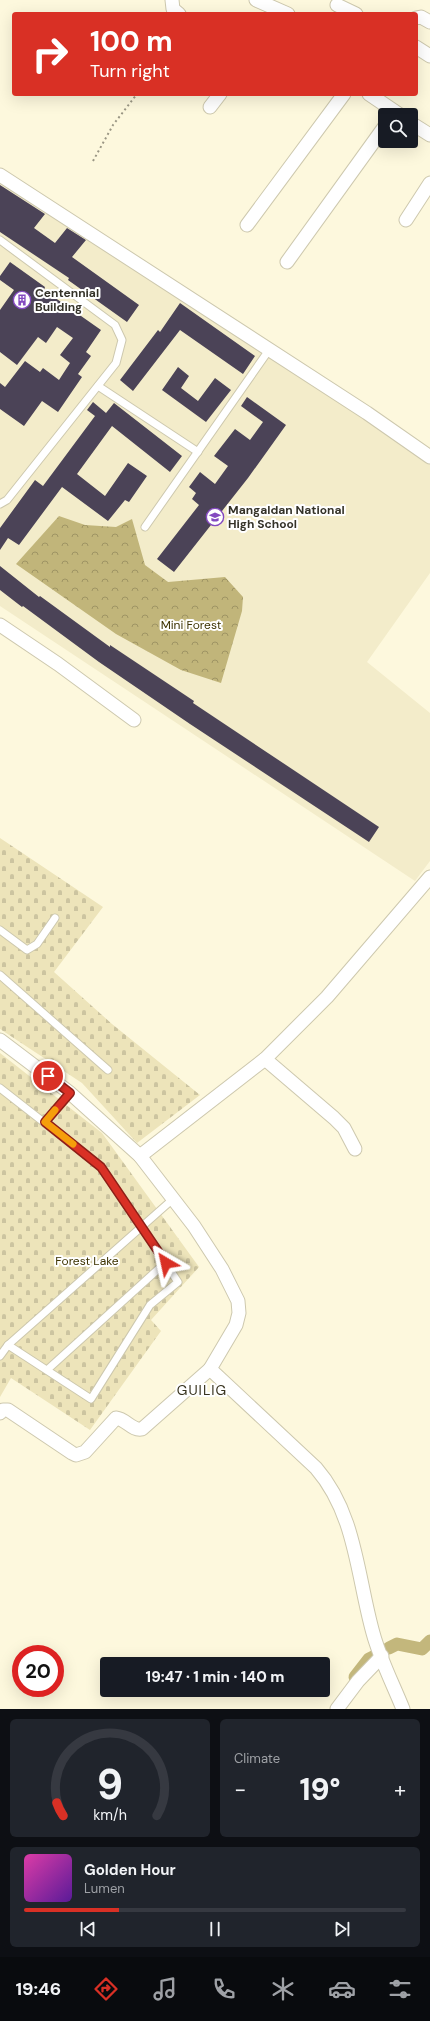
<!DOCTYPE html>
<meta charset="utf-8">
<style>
:root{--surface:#171b24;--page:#20242c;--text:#f1f3f6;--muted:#9ea1a6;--line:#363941;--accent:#d93025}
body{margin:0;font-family:"DM Sans",sans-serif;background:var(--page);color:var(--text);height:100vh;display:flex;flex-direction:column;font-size:15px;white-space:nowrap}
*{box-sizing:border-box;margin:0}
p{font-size:13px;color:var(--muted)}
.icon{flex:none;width:22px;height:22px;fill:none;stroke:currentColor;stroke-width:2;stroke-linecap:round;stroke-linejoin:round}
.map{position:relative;height:1709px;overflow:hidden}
.sheet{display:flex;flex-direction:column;gap:10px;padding:10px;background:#0d0f14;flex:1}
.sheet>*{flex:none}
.banner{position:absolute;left:12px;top:12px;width:406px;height:84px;border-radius:4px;box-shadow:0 4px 16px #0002;background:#d93025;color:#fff;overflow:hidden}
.controls{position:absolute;left:378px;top:108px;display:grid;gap:8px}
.controls a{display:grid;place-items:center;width:40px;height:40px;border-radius:4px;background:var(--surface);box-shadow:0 4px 16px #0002;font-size:20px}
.speed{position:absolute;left:12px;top:1645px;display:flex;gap:8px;font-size:20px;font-weight:700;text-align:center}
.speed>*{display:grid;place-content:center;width:52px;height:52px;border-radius:50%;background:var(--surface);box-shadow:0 4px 16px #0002;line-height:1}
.speed .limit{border:6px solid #d22;background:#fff;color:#111}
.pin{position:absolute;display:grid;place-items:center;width:34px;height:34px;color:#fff;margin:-17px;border:2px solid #fff;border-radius:50%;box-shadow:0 1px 4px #0007}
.me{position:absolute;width:44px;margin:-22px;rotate:324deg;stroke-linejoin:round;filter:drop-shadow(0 0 3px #0008)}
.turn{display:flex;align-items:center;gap:14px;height:84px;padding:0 12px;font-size:18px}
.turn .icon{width:52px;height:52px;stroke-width:2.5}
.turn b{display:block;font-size:28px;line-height:34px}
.big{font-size:30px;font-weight:800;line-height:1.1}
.sheet .widget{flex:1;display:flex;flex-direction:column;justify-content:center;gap:6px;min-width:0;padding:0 14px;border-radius:6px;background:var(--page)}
.sheet .dial{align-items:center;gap:0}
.dial svg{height:104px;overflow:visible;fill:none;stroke:var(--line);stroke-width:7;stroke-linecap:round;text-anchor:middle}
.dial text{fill:var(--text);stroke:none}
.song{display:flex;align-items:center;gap:12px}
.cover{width:48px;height:48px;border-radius:6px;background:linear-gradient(135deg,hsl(320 70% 55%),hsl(270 70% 35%))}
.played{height:4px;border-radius:2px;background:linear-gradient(90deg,var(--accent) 25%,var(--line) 25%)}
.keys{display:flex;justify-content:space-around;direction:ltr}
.heat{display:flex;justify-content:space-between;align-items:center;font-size:22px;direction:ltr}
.sheet .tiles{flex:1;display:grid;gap:10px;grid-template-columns:1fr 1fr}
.widget:last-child{grid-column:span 2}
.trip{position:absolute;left:100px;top:1657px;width:230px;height:40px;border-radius:4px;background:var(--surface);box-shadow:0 4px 16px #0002;font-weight:800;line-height:40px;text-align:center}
.dock{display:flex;height:64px;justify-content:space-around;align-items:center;background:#090b0e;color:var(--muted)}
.dock .icon{width:28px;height:28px}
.dock .on{color:var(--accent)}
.dock b{font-size:18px;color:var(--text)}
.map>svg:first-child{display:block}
.built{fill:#f3ecca}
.forest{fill:url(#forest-crowns)}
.cemetery{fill:url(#cemetery-stones)}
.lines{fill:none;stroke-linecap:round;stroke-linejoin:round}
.canal{stroke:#c3b77c;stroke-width:13}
.building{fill:#4b4357}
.service-casing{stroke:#cdc8ae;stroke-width:9}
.minor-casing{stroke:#cdc8ae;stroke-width:15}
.path{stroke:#9a9684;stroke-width:2;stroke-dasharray:2 3;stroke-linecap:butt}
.service{stroke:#fff;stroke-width:7}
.minor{stroke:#fff;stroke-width:13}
.route-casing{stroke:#8d1f18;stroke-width:10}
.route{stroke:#d93025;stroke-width:7}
.slow{stroke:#f59e0b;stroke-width:7}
.labels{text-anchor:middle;stroke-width:4;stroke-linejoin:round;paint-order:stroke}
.poi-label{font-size:12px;font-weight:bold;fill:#343228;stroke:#fff;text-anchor:start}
.park-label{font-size:12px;fill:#3d3302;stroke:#fff}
.quarter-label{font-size:14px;letter-spacing:1px;fill:#37321d;stroke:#fff}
</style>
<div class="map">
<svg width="430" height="1709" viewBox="0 0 430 1709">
<defs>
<pattern id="forest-crowns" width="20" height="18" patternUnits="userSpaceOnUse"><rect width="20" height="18" fill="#c1b57a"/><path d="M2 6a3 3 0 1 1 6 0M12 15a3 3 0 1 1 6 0" fill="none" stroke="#9e9464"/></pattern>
<pattern id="cemetery-stones" width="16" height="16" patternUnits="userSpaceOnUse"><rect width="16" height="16" fill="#ede4ba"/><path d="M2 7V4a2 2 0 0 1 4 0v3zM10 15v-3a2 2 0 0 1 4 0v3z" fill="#ccc4a0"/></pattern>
</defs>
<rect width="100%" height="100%" fill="#fdf8dd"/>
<polygon class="built" points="0,177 430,461 430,573 367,662 430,713 430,861 415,881 0,606"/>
<polygon class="forest" points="59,516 85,525 116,527 132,519 145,565 168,582 225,577 243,597 242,611 221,683 181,670 116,634 16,564"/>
<g class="cemetery">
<polygon points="0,838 103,907 54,972 112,1024 200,1095 137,1143 82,1083 0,1029"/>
<polygon points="0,1053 102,1133 199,1267 151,1320 161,1331 90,1430 11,1378 0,1397"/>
</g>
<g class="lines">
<g class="canal">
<polyline points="389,1648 397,1644 422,1649 430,1641"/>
<polyline points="355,1677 369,1659 379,1654"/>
</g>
</g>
<g class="building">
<polygon points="0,185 45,214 34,228 55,243 67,228 86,240 72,257 139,305 127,322 68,280 69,278 0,232"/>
<polygon points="10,262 45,287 44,290 101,330 86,352 91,356 78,374 82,377 58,412 42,401 24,426 0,409 0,383 5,387 25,361 40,372 43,368 59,380 70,363 60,355 73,338 57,327 46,343 38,337 17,365 0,352 0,310 14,290 0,280 0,276"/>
<polygon points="180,303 255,356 243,374 180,330 133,391 120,380 158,330 160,332"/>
<polygon points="178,367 189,376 181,388 198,401 215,378 231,390 206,422 162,390"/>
<polygon points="247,397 286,425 248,478 174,572 157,559 199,505 192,499 196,493 189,487 200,472 215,484 228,466 214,456 235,429 250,440 263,422 241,406"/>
<polygon points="93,402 106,413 114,403 182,456 170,472 112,426 77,474 105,496 128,463 147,476 129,502 125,500 108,521 62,487 19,545 8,538 0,550 0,528 35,480 43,486 95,416 87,410"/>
<polygon points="0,566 39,597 40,596 110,647 110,645 194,701 193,703 379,827 369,842 190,724 99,662 23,606 22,607 0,590"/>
</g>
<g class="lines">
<defs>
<g id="service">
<polyline points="0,240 115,325 122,340 116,363 7,500 0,504"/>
<polyline points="98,386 198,452"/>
<polyline points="145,527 269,350"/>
<polyline points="0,930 27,950 37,944 55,918"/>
<polyline points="0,975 108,1070"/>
<polyline points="0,1088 101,1167 178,1282 150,1305 91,1399 8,1345"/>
<polyline points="45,1122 70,1093"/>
<polyline points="0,1356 8,1345 173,1199"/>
<polyline points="47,1370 165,1263"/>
</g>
<g id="minor">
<polyline points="172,0 173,9 179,14"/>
<polyline points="256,0 288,14"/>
<polyline points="337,5 356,14"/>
<polyline points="416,18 421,17 430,22"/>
<polyline points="416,47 430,56"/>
<polyline points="369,94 400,115"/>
<polyline points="210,107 220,94"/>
<polyline points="411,123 430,135"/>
<polyline points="0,175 367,413 430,457"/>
<polyline points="406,220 430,183"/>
<polyline points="247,225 344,94"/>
<polyline points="287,262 385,126"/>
<polyline points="0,625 58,664 134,720"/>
<path d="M0,1040L70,1093L140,1156L194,1226L222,1269L238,1301L239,1313L236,1325L210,1369L316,1468C356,1514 357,1576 373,1633C380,1659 393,1684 403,1709"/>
<polyline points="265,1059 334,1118 344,1128 355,1149"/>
<polyline points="140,1156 265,1059 327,997 430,877"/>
<path d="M0,1413L3,1410H8L72,1453L76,1455L85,1452L116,1418C126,1419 132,1431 142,1429L210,1369"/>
<polyline points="337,1709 358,1681 382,1656"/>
</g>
</defs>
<use href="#service" class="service-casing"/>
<use href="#minor" class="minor-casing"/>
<polyline class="path" points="93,161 113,125 137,94"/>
<use href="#service" class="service"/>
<use href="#minor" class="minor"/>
</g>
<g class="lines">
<defs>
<polyline id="route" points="48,1076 70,1093 45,1122 101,1167 166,1263"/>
</defs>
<use href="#route" class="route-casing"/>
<use href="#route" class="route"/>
<polyline class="slow" points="55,1110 45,1122 73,1144"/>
</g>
<defs>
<symbol id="building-ring" viewBox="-11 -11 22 22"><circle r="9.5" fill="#fff" stroke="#844ac0" stroke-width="1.5"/><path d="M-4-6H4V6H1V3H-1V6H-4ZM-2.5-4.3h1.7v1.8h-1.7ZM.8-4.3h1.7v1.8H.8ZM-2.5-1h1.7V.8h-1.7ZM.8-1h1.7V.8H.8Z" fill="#844ac0"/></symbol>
<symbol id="school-ring" viewBox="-11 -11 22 22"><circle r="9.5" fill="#fff" stroke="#844ac0" stroke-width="1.5"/><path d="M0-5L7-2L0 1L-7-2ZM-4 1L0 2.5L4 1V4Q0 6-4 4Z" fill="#844ac0"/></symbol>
</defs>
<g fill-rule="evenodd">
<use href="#building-ring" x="12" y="290" width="20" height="20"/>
<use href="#school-ring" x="205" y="507" width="20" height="20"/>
</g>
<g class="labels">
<g class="poi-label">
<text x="35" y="297">Centennial<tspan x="35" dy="14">Building</tspan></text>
<text x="228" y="514">Mangaldan National<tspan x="228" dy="14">High School</tspan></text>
</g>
<g class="park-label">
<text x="191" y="629">Mini Forest</text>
<text x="87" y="1265">Forest Lake</text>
</g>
<g class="quarter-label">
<text x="202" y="1395">GUILIG</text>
</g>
</g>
</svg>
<div class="controls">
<a><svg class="icon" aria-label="search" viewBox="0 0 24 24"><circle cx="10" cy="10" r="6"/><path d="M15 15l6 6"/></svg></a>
</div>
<div class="speed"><div class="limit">20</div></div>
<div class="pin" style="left:48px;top:1076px;background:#d93025"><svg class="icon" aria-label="arrive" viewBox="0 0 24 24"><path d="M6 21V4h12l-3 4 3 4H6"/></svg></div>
<svg class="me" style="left:166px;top:1263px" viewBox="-20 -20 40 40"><path d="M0-17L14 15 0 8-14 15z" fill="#d93025" stroke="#fff" stroke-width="4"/></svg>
<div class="trip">19:47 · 1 min · 140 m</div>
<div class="banner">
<div class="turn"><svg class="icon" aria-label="right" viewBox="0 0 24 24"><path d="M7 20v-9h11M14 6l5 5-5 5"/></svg><div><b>100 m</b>Turn right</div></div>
</div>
</div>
<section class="sheet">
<div class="tiles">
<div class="widget dial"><svg viewBox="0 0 100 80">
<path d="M14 69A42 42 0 1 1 86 69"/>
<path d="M14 69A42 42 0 0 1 9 59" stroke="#d93025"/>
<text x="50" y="56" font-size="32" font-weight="700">9</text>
<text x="50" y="72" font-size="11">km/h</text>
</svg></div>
<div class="widget"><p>Climate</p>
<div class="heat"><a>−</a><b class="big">19°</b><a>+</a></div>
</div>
<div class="widget">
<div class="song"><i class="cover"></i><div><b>Golden Hour</b><p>Lumen</p></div></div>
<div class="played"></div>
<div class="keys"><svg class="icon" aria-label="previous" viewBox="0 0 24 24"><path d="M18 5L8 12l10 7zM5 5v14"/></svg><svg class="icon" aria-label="pause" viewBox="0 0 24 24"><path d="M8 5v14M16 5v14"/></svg><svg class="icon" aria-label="next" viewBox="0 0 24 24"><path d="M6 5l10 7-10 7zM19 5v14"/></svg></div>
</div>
</div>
</section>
<nav class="dock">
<b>19:46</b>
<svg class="icon on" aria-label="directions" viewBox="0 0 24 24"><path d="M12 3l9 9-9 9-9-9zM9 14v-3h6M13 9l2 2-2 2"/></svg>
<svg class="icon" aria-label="music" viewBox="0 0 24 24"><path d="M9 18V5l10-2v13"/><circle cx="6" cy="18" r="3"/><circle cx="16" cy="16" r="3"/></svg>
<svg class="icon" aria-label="phone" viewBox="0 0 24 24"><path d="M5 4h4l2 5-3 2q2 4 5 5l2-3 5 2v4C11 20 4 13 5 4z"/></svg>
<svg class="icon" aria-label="climate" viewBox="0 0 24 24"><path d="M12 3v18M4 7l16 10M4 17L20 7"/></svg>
<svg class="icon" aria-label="car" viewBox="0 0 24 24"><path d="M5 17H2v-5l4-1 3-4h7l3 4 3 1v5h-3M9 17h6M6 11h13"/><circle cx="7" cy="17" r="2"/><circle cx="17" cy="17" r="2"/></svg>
<svg class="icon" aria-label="filters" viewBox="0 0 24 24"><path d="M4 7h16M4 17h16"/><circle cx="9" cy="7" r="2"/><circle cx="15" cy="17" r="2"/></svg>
</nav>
